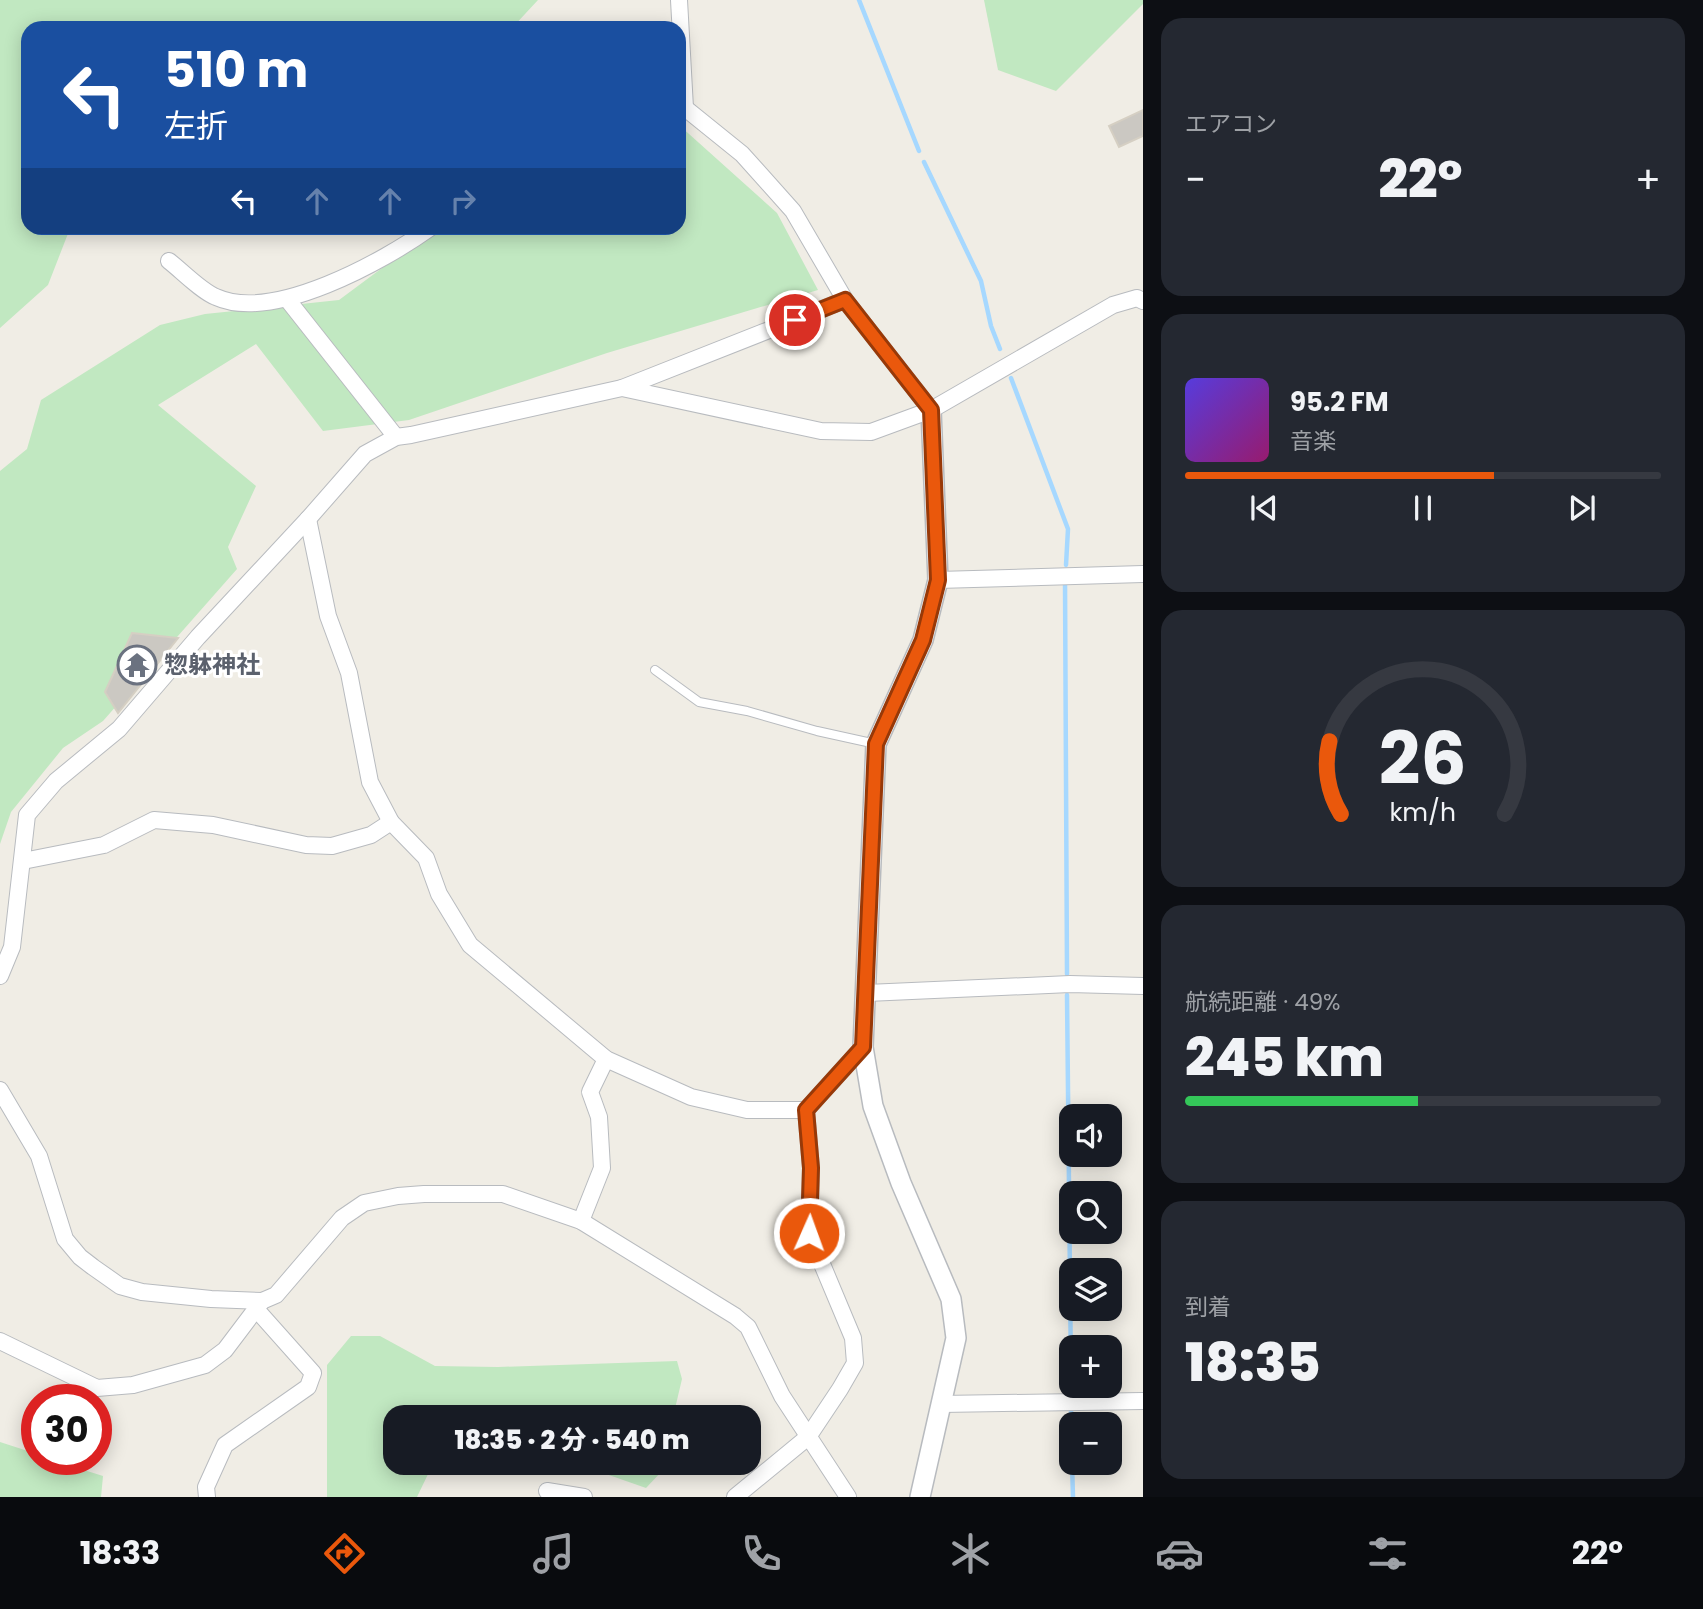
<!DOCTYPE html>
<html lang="ja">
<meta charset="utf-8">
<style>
:root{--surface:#171b24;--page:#242831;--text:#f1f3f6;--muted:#9ea1a6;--line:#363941;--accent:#ea580c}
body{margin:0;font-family:Poppins,"Noto Sans JP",sans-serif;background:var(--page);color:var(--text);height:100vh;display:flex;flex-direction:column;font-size:26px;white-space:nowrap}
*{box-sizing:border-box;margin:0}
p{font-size:23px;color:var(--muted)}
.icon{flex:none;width:38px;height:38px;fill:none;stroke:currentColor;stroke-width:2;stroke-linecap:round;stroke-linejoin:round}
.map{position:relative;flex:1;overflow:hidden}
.drawer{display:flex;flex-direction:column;gap:18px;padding:18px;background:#0d0f14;width:560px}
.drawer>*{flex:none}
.top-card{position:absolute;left:21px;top:21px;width:665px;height:214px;border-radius:21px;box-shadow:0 4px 18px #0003;background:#1a4fa0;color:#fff;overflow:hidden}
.controls{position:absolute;left:1059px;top:1104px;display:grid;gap:14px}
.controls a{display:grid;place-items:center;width:63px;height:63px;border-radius:14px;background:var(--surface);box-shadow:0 4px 18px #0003;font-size:35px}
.speed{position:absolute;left:21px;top:1384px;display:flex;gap:14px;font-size:35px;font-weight:700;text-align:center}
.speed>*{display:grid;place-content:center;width:91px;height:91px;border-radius:50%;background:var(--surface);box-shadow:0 4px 18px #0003;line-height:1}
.speed .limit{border:10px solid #d22;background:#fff;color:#111}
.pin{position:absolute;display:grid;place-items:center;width:60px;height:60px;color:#fff;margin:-30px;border:4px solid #fff;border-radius:50%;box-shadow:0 2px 7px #0007}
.me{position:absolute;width:77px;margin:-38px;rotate:2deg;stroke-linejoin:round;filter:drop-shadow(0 0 5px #0008)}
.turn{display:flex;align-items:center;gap:24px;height:147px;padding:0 28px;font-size:32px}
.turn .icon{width:91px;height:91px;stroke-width:2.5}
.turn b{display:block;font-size:49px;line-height:60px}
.lanes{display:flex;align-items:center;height:66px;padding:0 28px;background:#0003;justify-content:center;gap:35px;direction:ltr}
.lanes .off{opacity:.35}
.big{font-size:52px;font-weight:800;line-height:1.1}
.drawer .tile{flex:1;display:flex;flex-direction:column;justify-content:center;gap:10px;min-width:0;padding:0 24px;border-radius:21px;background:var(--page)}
.drawer .dial{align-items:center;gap:0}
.dial svg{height:182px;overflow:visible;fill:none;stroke:var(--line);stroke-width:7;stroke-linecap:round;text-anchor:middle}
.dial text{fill:var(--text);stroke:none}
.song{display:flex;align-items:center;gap:21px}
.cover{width:84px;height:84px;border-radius:10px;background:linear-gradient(135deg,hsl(250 70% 55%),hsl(320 70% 35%))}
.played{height:7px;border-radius:4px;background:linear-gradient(90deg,var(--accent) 65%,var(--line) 65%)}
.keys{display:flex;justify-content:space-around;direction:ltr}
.heat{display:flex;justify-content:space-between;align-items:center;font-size:38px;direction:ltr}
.charge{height:10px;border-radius:5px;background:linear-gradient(90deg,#34c759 49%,var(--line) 0)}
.trip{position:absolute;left:383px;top:1405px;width:378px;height:70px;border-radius:21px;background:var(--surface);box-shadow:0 4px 18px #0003;font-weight:800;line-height:70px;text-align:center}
.menu{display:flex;height:112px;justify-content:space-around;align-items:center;background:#090b0e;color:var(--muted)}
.menu .icon{width:49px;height:49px}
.menu .current{color:var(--accent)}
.menu b{font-size:32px;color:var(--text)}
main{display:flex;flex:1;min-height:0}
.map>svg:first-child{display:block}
.green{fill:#c1e8c1}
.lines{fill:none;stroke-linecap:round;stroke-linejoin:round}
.stream{stroke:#a6d8ff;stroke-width:4.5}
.building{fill:#cbc8c2;stroke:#d5cfc3;stroke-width:2}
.service-casing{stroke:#b8bbbf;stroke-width:10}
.minor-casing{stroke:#b8bbbf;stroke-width:18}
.tertiary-casing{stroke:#b8bbbf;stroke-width:22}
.service{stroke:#fff;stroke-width:8}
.minor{stroke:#fff;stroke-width:16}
.tertiary{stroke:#fff;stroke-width:19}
.route-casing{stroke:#983908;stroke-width:18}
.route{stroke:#ea580c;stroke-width:12}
.labels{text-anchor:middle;stroke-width:6;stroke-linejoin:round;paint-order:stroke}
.worship-label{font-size:24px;font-weight:bold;fill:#5b616d;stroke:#fff;text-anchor:start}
</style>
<main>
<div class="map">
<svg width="1143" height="1497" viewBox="0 0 1143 1497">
<rect width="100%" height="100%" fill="#f0ede5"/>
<g class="green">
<polygon points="0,0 538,0 512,28 28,28 28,228 69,228 69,231 48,285 0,328"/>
<polygon points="984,0 1143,0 1143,4 1056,91 998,70"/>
<polygon points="679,125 777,213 818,290 607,353 409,420 323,431 256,344 158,405 256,486 228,547 237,569 103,721 63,748 11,812 0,844 0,471 27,449 41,400 160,325 205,314 339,300 436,228 679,228"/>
<polygon points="351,1336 380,1336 435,1366 498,1367 677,1361 682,1379 673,1417 396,1418 396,1463 451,1463 430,1470 417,1497 327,1497 327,1365"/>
<polygon points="0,1442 37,1454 37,1460 52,1460 103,1476 101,1497 0,1497"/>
<polygon points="581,1463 663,1463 662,1471 646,1488 586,1467"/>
</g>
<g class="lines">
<g class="stream">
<polyline points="859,0 919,151"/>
<polyline points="924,162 981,281 991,326 1000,349"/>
<polyline points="1011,378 1068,529 1066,565"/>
<polyline points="1065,580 1067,974"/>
<polyline points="1067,995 1071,1375"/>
<polyline points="1071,1386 1071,1391"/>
<polyline points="1071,1411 1072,1424"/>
<polyline points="1072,1463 1073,1497"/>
</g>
</g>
<g class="building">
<polygon points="1143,110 1143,136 1119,147 1109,126"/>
<polygon points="132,633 178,638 118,713 105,692"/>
</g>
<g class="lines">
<defs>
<polyline id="service" points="655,670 699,702 747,711 817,731 876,744"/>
<g id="minor">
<polyline points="679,0 685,108"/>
<polyline points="679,107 685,108 742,154 793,211 845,300 931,410"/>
<path d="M169,261C182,271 201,291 216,297C273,323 384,261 430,228"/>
<polyline points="287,299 396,437"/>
<polyline points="622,388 845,300"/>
<polyline points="308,519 328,616 349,673 370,782 391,822 426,858 439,894 470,945 606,1059 691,1097 747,1110 806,1110 863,1047"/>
<polyline points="938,580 1143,574"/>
<polyline points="23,861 104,845 154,820 213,825 306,845 332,846 371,835 391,822"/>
<polyline points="0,976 12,947 27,815 56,781 119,729 198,637 308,519 365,454 396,437 411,435 622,388 821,431 871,432 931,410 1113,305 1137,298 1143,301"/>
<polyline points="867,993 1070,984 1143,986"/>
<polyline points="0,1090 39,1156 65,1239 80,1257 93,1267 120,1286 142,1292 211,1299 262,1301 276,1295 342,1218 364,1203 398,1196 424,1194 503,1194 581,1221 735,1316 748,1327 782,1396 848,1497"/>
<polyline points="581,1221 602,1168 599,1117 590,1092 606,1059"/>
<polyline points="0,1341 97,1388 133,1385 205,1365 225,1350 262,1301"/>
<polyline points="941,1404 1143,1401"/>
<polyline points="547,1491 584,1497"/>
<polyline points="207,1497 206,1487 225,1445 308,1387 313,1373 256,1309"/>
<polyline points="735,1497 808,1437 840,1389 855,1363 853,1338 809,1233 811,1168 806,1110"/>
</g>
<polyline id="tertiary" points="920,1497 956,1338 951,1299 901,1183 873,1106 863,1047 876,744 923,640 938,580 931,410"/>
</defs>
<use href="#service" class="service-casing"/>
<use href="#minor" class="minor-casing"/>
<use href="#tertiary" class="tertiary-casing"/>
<use href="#service" class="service"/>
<use href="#minor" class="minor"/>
<use href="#tertiary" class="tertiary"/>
</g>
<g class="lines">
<defs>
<polyline id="route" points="795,320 845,300 931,410 938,580 923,640 876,744 863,1047 806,1110 811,1168 809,1233"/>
</defs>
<use href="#route" class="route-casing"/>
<use href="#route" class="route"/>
</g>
<defs>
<symbol id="temple-ring" viewBox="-11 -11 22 22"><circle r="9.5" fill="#fff" stroke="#6b7280" stroke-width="1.5"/><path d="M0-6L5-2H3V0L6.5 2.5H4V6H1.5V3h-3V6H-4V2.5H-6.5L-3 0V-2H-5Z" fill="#6b7280"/></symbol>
</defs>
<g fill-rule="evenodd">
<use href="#temple-ring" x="115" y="643" width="44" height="44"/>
</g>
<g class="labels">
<g class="worship-label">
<text x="164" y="673">惣躰神社</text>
</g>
</g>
</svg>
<div class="controls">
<a><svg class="icon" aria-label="sound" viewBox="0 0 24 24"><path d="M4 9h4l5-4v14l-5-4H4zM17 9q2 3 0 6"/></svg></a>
<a><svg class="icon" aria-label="search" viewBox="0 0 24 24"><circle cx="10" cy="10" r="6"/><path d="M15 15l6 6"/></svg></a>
<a><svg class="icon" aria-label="layers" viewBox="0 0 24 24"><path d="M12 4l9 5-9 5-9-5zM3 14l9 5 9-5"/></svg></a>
<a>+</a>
<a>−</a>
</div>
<div class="speed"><div class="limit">30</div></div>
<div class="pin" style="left:795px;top:320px;background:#d93025"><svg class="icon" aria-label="arrive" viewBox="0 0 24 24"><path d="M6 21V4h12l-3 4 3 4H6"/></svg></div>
<svg class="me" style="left:809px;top:1233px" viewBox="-20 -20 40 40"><circle r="17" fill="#ea580c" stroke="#fff" stroke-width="3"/><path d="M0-11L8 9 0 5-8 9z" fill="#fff"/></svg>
<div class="trip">18:35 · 2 分 · 540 m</div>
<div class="top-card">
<div class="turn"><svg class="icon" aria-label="left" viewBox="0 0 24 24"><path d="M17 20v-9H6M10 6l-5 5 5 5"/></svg><div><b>510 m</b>左折</div></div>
<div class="lanes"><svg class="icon" aria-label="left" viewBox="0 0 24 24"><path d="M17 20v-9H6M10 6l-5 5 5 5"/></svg><svg class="icon off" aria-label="ahead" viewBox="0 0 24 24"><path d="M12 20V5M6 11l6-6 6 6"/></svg><svg class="icon off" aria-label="ahead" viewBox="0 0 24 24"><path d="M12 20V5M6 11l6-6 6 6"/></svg><svg class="icon off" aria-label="right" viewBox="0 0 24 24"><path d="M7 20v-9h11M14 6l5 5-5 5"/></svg></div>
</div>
</div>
<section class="drawer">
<div class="tile"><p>エアコン</p>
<div class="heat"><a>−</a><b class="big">22°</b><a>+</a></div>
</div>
<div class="tile">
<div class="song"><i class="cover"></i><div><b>95.2 FM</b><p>音楽</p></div></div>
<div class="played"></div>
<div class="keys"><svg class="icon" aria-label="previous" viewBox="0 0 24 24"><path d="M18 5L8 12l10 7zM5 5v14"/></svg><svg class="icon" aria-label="pause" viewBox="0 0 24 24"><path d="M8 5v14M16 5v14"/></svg><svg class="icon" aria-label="next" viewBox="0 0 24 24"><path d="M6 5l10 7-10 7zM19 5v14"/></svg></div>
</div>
<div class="tile dial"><svg viewBox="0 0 100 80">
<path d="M14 69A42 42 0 1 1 86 69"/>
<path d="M14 69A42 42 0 0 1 9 37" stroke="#ea580c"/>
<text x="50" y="56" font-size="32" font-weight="700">26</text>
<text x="50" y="72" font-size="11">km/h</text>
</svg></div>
<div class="tile"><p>航続距離 · 49%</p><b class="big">245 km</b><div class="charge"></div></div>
<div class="tile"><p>到着</p><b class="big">18:35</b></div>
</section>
</main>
<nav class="menu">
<b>18:33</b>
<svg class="icon current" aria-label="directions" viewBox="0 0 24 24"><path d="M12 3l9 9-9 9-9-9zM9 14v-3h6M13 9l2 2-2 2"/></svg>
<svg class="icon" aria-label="music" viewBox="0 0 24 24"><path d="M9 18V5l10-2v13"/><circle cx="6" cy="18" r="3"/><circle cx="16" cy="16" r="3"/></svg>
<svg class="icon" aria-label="phone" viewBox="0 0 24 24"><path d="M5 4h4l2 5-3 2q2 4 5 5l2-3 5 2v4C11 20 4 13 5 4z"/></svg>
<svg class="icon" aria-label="climate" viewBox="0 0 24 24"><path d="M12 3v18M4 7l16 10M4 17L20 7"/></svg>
<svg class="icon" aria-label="car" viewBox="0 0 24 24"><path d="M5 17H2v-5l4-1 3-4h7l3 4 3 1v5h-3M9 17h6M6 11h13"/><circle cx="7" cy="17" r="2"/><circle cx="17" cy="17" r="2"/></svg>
<svg class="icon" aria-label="filters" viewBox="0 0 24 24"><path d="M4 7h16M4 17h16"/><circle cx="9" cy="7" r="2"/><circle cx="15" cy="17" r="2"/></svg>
<b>22°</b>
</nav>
